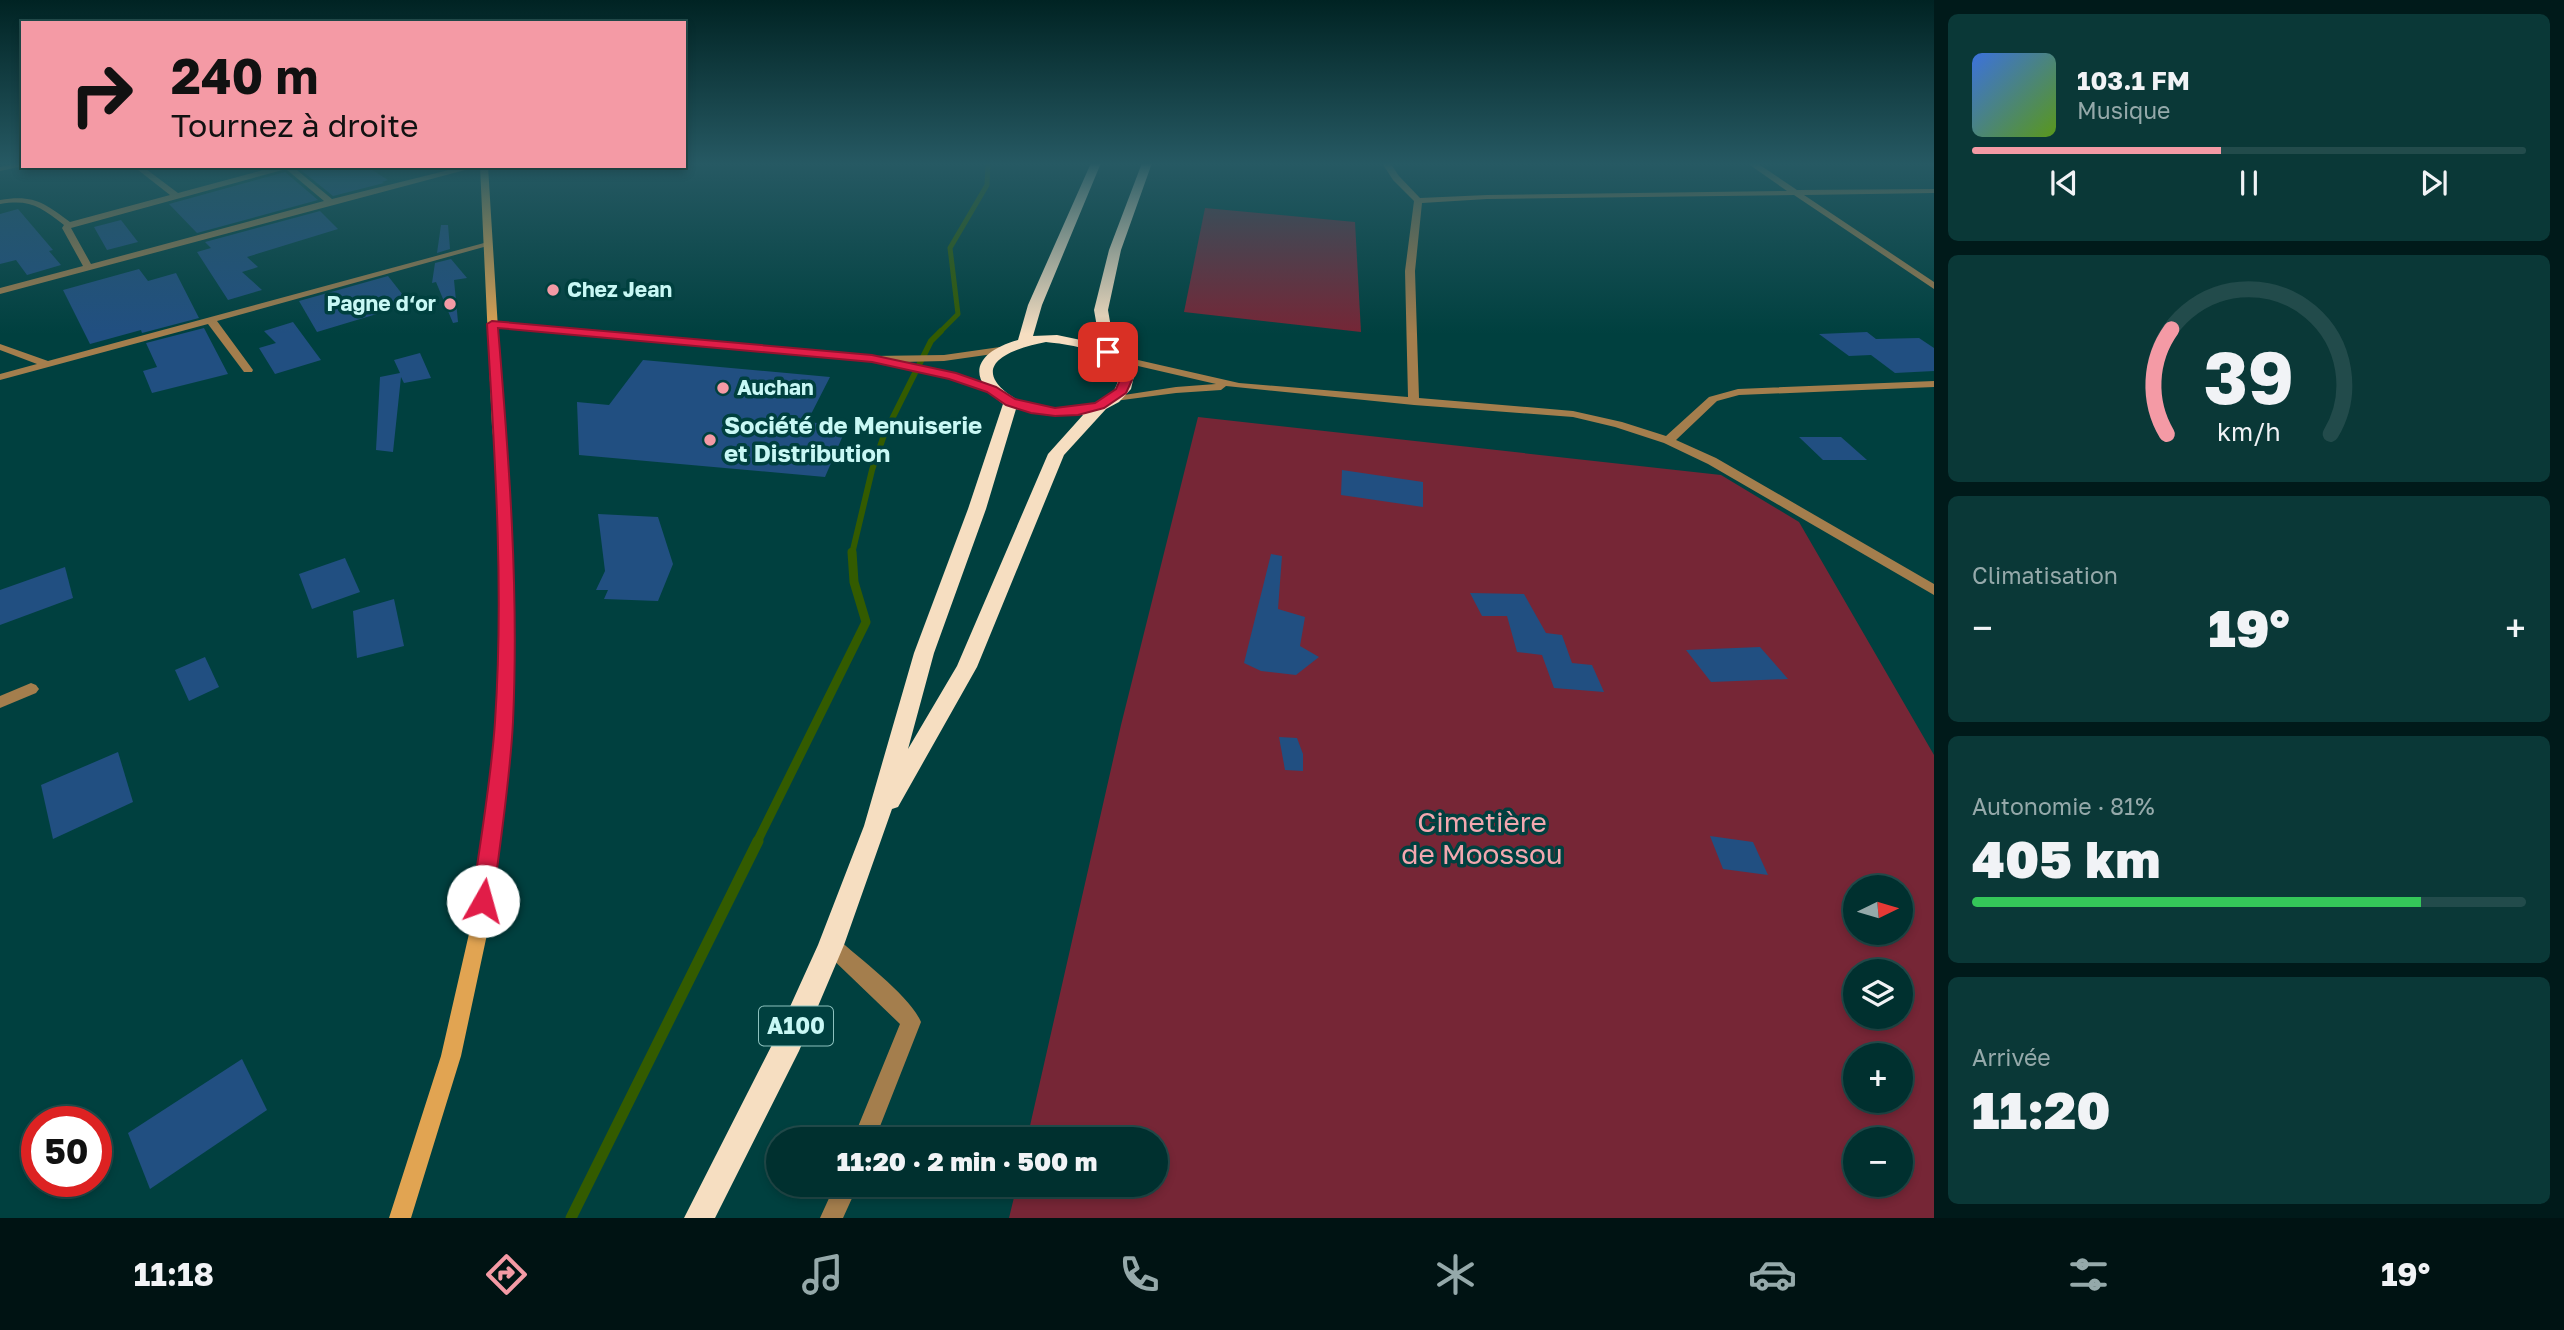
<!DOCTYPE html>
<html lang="fr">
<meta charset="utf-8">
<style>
:root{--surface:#00302f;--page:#0a3837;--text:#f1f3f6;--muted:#95a9aa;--line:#224b4b;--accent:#f49aa5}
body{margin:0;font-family:"Golos Text",sans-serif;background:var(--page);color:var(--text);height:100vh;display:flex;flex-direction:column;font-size:26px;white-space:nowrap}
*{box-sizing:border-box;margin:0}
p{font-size:23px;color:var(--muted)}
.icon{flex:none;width:38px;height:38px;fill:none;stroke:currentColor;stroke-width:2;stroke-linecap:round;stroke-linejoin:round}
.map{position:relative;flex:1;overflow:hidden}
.details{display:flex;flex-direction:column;gap:14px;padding:14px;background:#001a1a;width:630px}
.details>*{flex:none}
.top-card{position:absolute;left:21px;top:21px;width:665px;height:147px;border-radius:0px;box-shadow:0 4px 10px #0003,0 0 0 2px var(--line);background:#f49aa5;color:#111;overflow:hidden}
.needle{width:46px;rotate:85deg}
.buttons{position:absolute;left:1843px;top:875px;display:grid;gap:14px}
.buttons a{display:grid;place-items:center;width:70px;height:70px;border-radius:50%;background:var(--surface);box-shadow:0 4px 10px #0003,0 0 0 2px var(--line);font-size:35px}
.speed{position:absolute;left:21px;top:1106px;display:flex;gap:14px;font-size:35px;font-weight:700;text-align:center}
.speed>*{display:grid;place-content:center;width:91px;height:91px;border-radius:50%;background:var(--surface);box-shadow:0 4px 10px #0003,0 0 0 2px var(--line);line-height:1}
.speed .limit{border:10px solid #d22;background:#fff;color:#111}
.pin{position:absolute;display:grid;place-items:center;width:60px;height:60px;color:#fff;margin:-30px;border-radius:14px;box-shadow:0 4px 10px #0006}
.me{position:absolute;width:77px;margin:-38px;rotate:7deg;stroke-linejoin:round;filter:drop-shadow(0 0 5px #0008)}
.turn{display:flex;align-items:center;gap:24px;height:147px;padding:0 35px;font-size:32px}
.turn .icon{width:91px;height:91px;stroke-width:2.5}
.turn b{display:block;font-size:49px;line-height:60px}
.big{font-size:52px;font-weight:800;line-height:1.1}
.details .card{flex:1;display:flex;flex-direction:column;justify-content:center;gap:10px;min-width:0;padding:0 24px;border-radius:10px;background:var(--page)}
.details .dial{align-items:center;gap:0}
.dial svg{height:182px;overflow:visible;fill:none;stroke:var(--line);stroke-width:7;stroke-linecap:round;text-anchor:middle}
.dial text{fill:var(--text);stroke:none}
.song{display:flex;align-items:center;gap:21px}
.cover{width:84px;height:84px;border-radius:10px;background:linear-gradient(135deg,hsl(220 70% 55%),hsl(90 70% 35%))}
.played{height:7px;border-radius:4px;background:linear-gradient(90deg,var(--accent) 45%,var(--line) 45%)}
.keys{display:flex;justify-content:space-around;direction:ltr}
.heat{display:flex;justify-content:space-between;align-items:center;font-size:38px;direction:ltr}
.charge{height:10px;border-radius:5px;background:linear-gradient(90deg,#34c759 81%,var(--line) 0)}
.trip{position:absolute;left:766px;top:1127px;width:402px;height:70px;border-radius:35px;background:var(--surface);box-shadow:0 4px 10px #0003,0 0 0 2px var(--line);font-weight:800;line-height:70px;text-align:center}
.tab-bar{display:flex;height:112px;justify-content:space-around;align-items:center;background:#001313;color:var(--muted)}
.tab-bar .icon{width:49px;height:49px}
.tab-bar .on{color:var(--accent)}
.tab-bar b{font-size:32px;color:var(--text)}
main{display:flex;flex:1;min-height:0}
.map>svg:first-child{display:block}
.green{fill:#762636;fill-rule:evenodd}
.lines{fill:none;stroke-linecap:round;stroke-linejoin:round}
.stream-far3{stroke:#335b00;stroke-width:5}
.stream-far2{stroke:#335b00;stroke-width:6}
.stream-far1{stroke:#335b00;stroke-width:9}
.stream{stroke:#335b00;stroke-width:11}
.building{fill:#214f81}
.minor{fill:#a47e4d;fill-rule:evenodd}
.tertiary{fill:#a47e4d;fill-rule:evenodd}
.secondary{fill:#e1a452;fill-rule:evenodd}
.trunk{fill:#f6dec1;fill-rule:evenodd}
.route{fill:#e11d48;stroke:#92132f;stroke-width:2}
.poi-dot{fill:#f49aa5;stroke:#00403f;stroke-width:2.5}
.labels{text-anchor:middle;stroke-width:7;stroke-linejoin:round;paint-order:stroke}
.far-poi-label{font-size:21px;font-weight:bold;fill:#c8f8f5;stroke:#00403f;text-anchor:start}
.shield{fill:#00403f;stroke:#8cc1be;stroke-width:2}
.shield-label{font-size:23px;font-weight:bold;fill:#c8f8f5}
.poi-label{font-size:24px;font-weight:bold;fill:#c8f8f5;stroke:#00403f;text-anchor:start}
.near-park-label{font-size:28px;fill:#f2a7af;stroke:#00403f}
</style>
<main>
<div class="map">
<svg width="1934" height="1218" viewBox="0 0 1934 1218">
<rect width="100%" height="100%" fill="#00403f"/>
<g class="green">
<polygon points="1205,208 1355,222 1361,332 1184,312"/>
<path d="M1198,417L1721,475L1799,522L1934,755V1218H1009L1017,1185H1157V1139H1027L1121,725ZM1855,887H1900V933H1855ZM1855,971H1900V1017H1855ZM1855,1055H1900V1101H1855ZM1855,1139H1900V1185H1855Z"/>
</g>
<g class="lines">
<polyline class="stream-far3" points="939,333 958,314 950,248 987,185 988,163"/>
<polyline class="stream-far2" points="852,554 872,470 884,435 931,341 941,331"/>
<polyline class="stream-far1" points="757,842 866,622 854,582 852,552"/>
<polyline class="stream" points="571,1218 758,841"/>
</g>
<g class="building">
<polygon points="296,166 366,166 388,180 382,182 384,183 333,196"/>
<polygon points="285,172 318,200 197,233 169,204"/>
<polygon points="18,209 53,250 49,251 61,265 27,275 16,260 0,264 0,214"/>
<polygon points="320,211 338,229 247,257 258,267 242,272 262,290 228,300 197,252 211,248 205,242"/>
<polygon points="121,220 138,242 107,250 94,227"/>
<polygon points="441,225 448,225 450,249 437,253"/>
<polygon points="451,259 467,278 454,280 458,322 453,323 436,282 432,283 435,263"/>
<polygon points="139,269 148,281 176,273 199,318 142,333 141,330 90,344 63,290"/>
<polygon points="388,276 410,304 317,332 299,301"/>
<polygon points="293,322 321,360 275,374 259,348 276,343 264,331"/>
<polygon points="204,328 228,374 152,393 143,371 157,367 146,343"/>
<polygon points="1867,332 1876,339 1919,338 1934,348 1934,371 1895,373 1871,355 1849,356 1819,334"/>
<polygon points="420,353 431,378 404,383 401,377 393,452 376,450 380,377 400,373 394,360"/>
<polygon points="643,360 830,377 807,422 847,426 825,477 579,455 577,402 609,405"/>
<polygon points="1799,437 1841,437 1867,460 1823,460"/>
<polygon points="1342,470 1423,482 1423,507 1341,495"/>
<polygon points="598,514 658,517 673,564 658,601 604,599 608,590 596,590 605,571"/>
<polygon points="1271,554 1282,556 1278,609 1305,617 1300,646 1319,657 1296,675 1261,671 1244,663"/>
<polygon points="345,558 360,592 312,609 299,574"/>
<polygon points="65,567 73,598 0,625 0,590"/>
<polygon points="1470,593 1524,594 1546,633 1562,635 1572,663 1592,665 1604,692 1554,688 1542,655 1517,652 1507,616 1482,616"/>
<polygon points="394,599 404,646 357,658 353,611"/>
<polygon points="1760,647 1788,679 1711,682 1686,650"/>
<polygon points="205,657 219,687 189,701 175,670"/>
<polygon points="1279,737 1297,738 1303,754 1303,771 1285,770"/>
<polygon points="118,752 133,802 53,839 41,785"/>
<polygon points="1710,836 1753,842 1768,875 1723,869"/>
<polygon points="242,1059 267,1110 150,1189 128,1133"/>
</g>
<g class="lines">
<g class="minor">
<polygon points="16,163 23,163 23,166 0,171 0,167"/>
<polygon points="1382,163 1390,163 1399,176 1420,198 1487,195 1787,191 1747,163 1757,163 1797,190 1934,189 1934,193 1804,195 1934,282 1934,289 1794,195 1487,199 1422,203 1415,271 1419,398 1573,411 1622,422 1666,436 1709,397 1738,389 1934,381 1934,387 1739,395 1717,401 1676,440 1716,458 1934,584 1934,595 1708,464 1664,443 1615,427 1573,417 1414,405 1226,386 1221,390 1176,393 1107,402 1107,398 1111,397 1176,387 1216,384 1112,360 1112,356 1116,355 1239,383 1408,397 1405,271 1414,201 1393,180"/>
<path d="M133,166H142L178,193L278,166H292L332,199L465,166H480L0,294V288L83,266L62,228L64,225C40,207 31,199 0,204V200C33,194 45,203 70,222L170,195ZM286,169L324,201L91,264L71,228Z"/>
<polygon points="484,243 491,245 217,321 253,370 252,372 244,372 208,324 0,380 0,374 37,364 0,350 0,344 48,361"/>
<polygon points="31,683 36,685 39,689 36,693 0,708 0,696"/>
<path d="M831,936L838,939C860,959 910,996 921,1022L875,1139H853L900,1024L824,951L822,945L824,939Z"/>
<polygon points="835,1185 858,1185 843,1218 820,1218"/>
</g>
<polygon class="tertiary" points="492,321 872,356 944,355 1000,347 1005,350 1000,353 944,361 901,362 956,374 996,387 997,389 992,392 949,379 893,366 893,362 872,362 488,326 487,324"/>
<polygon class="secondary" points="480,166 488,166 504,426 510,484 513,631 512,724 489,925 461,1056 411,1218 389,1218 441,1056 471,925 496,724 499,631 498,484 492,426"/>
<path class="trunk" d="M1091,163H1101L1042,305L1033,336L1057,335L1100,344L1094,310L1109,250L1142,163H1152L1121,250L1108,310L1115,351L1131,365L1134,376L1131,389L1119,402L1106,409L1064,455L977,667L898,807L892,809L844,945L799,1051L715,1218H684L779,1031L818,945L864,826L914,653L968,509L1003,404C964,376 976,352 1018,340L1028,305ZM1046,342C1065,344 1127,351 1118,381C1116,387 1114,391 1110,394C1085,415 1031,412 1007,393C968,362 1019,347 1046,342ZM1016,409L1050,416L1083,415L1048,454L957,666L908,749L934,653L986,509Z"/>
</g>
<linearGradient id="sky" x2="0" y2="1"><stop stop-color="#002323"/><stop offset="0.49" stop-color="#265963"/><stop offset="1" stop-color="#265963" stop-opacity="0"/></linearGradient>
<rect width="1934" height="334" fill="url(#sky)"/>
<path class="route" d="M492,321L872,355L956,373L996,387L1015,399L1055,408L1095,403L1116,389L1120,380L1118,369L1104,354V349H1112L1130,369L1132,380L1126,393L1104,408L1078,415L1055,416L1031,413L1006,405L987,392L949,379L872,362L498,328C509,459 519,590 513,722C510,781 500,842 493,901L490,908L483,911L475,908L472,901C480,842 491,782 495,722C504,590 495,457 487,324Z"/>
<g class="poi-dot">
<circle cx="553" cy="290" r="7"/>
<circle cx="450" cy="304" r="7"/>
<circle cx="723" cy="388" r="7"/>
<circle cx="710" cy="440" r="7"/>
</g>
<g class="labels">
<g class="far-poi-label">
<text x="567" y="297">Chez Jean</text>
<text x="436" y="311" text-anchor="end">Pagne d‘or</text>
<text x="737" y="395">Auchan</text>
</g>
<rect class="shield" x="759" y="1006.5" width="74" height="39" rx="5"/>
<g class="shield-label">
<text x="796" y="1034">A100</text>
</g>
<g class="poi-label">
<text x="724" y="434">Société de Menuiserie<tspan x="724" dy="28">et Distribution</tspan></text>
</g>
<g class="near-park-label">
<text x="1482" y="832">Cimetière<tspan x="1482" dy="32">de Moossou</tspan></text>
</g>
</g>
</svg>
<div class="buttons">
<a><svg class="needle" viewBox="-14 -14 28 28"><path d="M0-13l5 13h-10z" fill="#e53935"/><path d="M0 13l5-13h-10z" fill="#95a9aa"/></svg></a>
<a><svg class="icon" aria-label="layers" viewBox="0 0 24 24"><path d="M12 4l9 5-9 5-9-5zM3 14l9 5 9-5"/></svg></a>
<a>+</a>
<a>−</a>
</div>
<div class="speed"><div class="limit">50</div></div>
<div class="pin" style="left:1108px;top:352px;background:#d93025"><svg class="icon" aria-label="arrive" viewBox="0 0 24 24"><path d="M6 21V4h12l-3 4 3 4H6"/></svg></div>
<svg class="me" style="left:483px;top:901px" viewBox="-20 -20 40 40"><circle r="19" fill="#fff"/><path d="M0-13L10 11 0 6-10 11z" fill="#e11d48"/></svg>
<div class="trip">11:20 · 2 min · 500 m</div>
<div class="top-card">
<div class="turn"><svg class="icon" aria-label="right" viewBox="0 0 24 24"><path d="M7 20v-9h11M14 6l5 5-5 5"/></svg><div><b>240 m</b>Tournez à droite</div></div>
</div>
</div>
<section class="details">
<div class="card">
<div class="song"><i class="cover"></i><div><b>103.1 FM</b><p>Musique</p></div></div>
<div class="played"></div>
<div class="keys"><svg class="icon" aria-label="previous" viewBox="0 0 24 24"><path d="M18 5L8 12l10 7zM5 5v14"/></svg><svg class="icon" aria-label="pause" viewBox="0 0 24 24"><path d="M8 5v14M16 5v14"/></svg><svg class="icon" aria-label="next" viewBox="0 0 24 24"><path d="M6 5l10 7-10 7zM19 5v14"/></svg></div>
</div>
<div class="card dial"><svg viewBox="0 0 100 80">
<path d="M14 69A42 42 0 1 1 86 69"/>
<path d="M14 69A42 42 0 0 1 16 23" stroke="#f49aa5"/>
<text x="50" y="56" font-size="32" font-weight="700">39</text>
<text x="50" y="72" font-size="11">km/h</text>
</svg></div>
<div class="card"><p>Climatisation</p>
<div class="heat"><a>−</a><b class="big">19°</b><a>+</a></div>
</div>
<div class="card"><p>Autonomie · 81%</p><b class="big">405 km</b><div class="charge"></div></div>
<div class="card"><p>Arrivée</p><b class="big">11:20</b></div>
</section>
</main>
<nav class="tab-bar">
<b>11:18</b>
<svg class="icon on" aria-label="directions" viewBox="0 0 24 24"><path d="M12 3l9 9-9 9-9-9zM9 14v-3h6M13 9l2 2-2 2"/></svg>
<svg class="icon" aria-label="music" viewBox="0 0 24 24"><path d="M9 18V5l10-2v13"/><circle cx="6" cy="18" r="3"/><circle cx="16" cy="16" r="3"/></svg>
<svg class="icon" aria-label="phone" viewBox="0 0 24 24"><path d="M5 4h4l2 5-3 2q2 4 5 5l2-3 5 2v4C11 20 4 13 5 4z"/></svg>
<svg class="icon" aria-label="climate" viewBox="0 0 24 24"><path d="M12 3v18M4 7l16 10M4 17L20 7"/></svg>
<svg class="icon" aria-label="car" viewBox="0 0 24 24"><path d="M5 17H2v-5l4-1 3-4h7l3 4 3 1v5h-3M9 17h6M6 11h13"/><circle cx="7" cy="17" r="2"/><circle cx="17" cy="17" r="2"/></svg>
<svg class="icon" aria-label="filters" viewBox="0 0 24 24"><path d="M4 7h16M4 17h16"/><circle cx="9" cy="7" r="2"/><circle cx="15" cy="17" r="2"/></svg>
<b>19°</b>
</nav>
